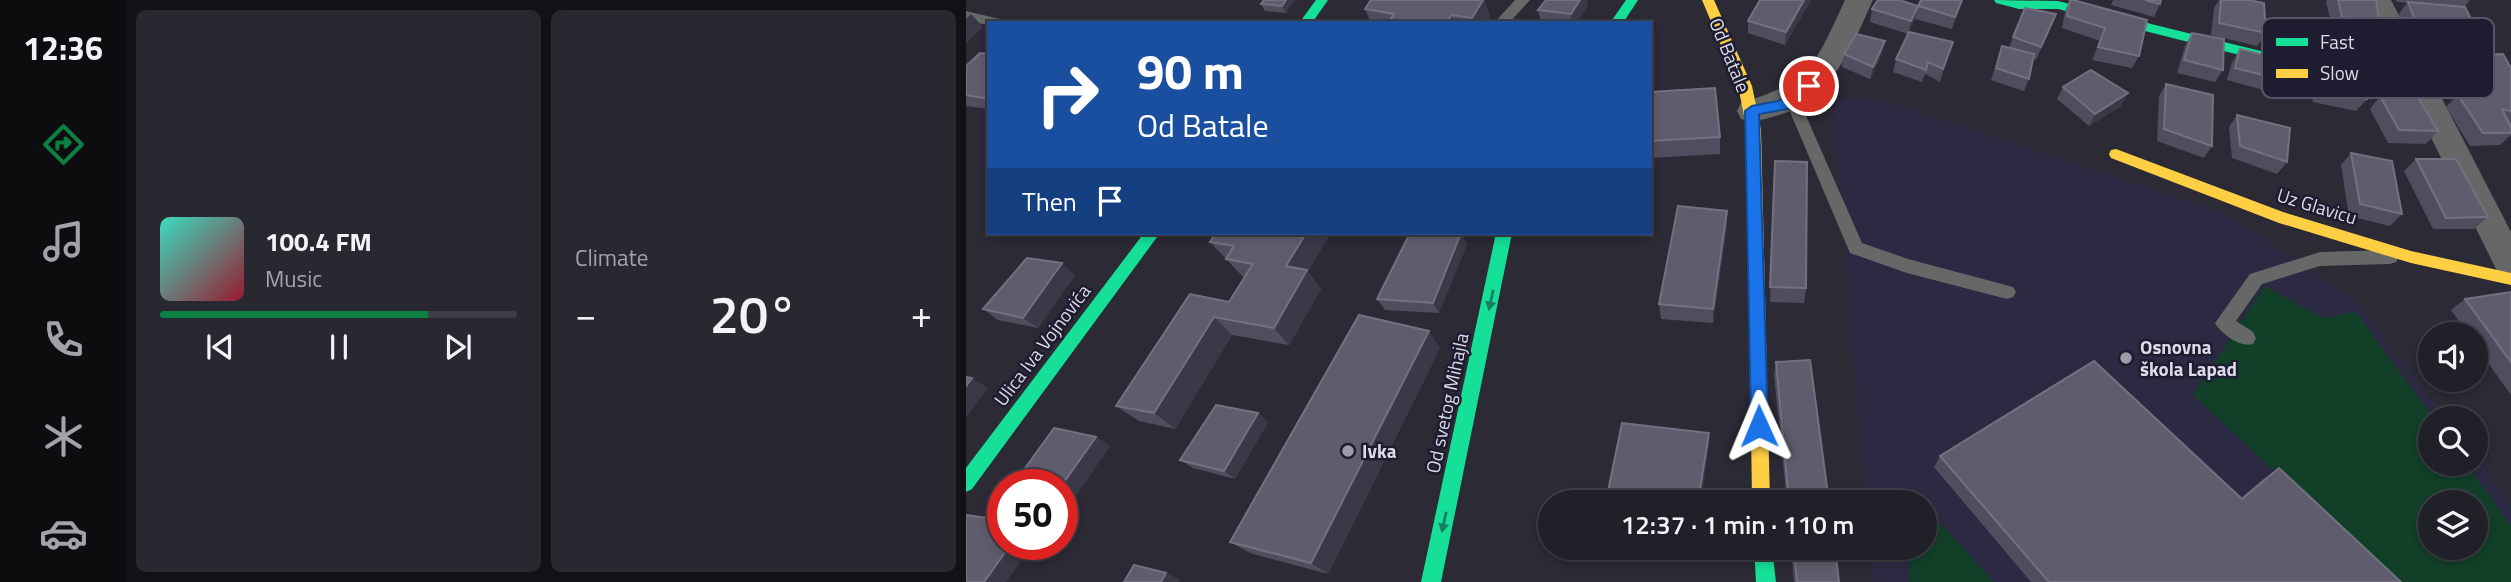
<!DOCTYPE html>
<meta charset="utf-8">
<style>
:root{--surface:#202028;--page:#282830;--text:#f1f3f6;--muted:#a2a3a8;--line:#3d3e45;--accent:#0b8043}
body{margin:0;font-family:"Titillium Web",sans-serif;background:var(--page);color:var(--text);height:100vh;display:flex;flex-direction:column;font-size:26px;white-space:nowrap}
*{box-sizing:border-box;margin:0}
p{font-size:23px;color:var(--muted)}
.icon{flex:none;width:38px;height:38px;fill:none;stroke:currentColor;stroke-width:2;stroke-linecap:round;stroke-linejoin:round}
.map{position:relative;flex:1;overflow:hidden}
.drawer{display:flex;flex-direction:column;gap:10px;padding:10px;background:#121216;width:840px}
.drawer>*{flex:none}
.hud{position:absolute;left:21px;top:21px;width:665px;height:214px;border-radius:0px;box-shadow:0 4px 10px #0003,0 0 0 2px var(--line);background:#1a4fa0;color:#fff;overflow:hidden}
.tools{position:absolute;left:1452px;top:322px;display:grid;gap:14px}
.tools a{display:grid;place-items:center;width:70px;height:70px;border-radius:50%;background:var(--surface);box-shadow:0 4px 10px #0003,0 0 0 2px var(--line);font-size:35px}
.speed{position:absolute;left:21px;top:469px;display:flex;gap:14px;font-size:35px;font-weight:700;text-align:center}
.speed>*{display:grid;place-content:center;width:91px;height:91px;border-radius:50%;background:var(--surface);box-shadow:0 4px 10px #0003,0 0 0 2px var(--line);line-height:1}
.speed .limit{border:10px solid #d22;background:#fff;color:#111}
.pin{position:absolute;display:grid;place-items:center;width:60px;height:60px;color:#fff;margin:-30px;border:4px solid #fff;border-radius:50%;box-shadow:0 2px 7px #0007}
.me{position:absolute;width:77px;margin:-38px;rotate:359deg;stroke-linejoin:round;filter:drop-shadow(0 0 5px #0008)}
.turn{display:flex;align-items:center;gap:24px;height:147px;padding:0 35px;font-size:32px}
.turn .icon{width:91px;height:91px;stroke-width:2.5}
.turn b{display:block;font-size:49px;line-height:60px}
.then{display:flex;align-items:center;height:66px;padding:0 35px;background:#0003;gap:14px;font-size:26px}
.big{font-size:52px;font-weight:600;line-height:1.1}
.drawer .widget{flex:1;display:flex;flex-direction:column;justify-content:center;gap:10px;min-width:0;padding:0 24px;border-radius:10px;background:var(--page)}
.song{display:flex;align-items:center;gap:21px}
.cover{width:84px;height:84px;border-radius:10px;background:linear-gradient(135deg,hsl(170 70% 55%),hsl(350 70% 35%))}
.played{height:7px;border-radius:4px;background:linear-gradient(90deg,var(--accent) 75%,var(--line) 75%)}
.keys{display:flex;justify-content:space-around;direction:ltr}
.heat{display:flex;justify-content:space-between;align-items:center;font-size:38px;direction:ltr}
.drawer .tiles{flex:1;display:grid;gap:10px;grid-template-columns:repeat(2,1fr)}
.trip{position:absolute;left:572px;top:490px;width:399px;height:70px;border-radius:35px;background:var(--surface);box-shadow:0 4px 10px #0003,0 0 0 2px var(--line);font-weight:600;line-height:70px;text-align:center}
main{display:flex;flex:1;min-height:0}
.tab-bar{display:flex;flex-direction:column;width:126px;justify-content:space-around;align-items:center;background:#0d0d10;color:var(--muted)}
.tab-bar .icon{width:49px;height:49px}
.tab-bar .on{color:var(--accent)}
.tab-bar b{font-size:32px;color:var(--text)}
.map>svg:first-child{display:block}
.built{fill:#2c2942;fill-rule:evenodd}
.green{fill:#113f27;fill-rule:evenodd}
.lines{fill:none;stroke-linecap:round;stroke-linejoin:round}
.lane{fill:#666868;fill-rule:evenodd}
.street{fill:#666868;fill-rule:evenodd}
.fast{fill:#16e098;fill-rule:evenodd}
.slow{fill:#ffcf43;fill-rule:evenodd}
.wall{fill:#504e5e}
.shaded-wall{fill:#3b3948}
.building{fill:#5f5d6d;stroke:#737181;stroke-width:2}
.oneway{fill:#1a7e64}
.route{fill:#1a73e8;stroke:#114b97;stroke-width:2}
.poi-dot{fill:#9d9daa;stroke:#1e1c30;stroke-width:2.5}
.labels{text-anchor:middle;stroke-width:5;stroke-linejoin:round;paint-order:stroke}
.street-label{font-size:19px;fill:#dbdbe9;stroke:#1e1c30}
.poi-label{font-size:19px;font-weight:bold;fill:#dbdbe9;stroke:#1e1c30;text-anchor:start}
.key{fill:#1e1c30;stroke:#575568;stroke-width:2}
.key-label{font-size:19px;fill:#dbdbe9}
</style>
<main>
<nav class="tab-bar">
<b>12:36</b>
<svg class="icon on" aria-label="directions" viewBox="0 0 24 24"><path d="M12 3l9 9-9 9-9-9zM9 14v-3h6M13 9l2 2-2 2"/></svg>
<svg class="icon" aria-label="music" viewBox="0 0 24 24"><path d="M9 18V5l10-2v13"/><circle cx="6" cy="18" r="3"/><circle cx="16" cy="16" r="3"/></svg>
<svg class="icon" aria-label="phone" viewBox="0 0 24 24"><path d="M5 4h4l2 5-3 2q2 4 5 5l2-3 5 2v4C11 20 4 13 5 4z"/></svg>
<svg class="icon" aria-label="climate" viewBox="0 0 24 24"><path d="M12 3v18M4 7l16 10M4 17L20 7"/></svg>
<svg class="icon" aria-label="car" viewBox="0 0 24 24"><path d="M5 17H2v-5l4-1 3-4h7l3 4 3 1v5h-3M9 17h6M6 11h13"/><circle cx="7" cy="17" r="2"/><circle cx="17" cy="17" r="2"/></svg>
</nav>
<section class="drawer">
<div class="tiles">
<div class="widget">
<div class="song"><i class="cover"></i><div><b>100.4 FM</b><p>Music</p></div></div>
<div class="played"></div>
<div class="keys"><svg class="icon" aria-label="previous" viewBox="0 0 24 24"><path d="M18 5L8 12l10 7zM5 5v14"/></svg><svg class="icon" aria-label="pause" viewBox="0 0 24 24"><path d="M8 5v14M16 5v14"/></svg><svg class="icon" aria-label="next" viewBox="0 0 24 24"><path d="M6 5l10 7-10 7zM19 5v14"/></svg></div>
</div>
<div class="widget"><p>Climate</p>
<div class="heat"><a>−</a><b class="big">20°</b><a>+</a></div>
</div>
</div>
</section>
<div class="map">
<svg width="1545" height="582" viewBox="0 0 1545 582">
<rect width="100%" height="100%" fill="#2b2a35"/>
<path class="built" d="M906,97L1257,212L1387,298L1480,418H1465V464H1510V457L1545,502V582H906L903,548H959V502H899L866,99ZM1465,502H1510V548H1465Z"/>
<g class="green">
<path d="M1299,286L1357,318L1390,312L1467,418L1465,464H1500L1545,526V582H1428L1227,395ZM1465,502H1510V548H1465Z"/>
<polygon points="959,507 1028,582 943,582 944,548 959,548"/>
</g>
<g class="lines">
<g class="lane">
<polygon points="549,0 564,0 543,23 528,23"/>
<polygon points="0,11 38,20 40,23 23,23 23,25 0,21"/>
<polygon points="826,95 833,100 896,243 942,259 1047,287 1050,292 1047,297 1041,299 941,273 884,253 819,100"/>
<path d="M1424,250L1430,252L1433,257L1430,262L1424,264L1354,266L1296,284L1270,321L1287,332L1290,338L1287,344C1275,348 1255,334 1249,323L1284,274L1354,252Z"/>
</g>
<g class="street">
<path d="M879,0H907C886,46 866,100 813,115C799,119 789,123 775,119L771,111L775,103C845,82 850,63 879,0Z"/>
<polygon points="1397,0 1425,0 1545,232 1545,279 1533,275"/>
</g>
<g class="fast">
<polygon points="350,0 362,0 346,23 333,23"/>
<polygon points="660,0 672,0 657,23 644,23"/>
<polygon points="1028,0 1092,1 1364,68 1459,88 1466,93 1459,98 1364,78 1092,9 1053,9 1030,3"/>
<polygon points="178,233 194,233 6,489 0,492 0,468"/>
<polygon points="530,233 546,233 475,582 455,582"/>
<polygon points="788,548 806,548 810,582 790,582"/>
</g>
<g class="slow">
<polygon points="736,0 748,0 786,86 795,130 804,502 786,502 781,130 772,86"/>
<polygon points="1150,149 1317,212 1445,251 1545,273 1545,285 1445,263 1313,223 1145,158 1143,154 1145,150"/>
</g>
</g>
<g class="wall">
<polygon points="298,0 329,0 320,13 299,11 295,4"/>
<polygon points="794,0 845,0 819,45 782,33 782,21"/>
<polygon points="955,0 997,0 986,29 949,19 943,32 987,42 974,82 959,74 956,82 927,72 930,59 942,34 904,22 906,9 952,6"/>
<polygon points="1104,0 1107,0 1173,56 1166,68 1126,60 1134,41 1096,28 1099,12"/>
<polygon points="1147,0 1195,0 1194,4 1188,17 1145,5"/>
<polygon points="1253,0 1283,0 1300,33 1291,46 1245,35 1248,8"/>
<polygon points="1361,0 1410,0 1414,26 1404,39 1394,37 1397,54 1387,67 1352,60 1349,34 1358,21 1365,22 1360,2"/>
<polygon points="1430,0 1504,0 1498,7 1514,37 1502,50 1455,45 1453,31 1438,31 1432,15 1441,3 1431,2"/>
<polygon points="622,5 610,23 575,23 572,10"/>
<polygon points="399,9 524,16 520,23 405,23"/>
<polygon points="1085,27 1070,60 1067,59 1063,79 1058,91 1025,80 1036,46 1043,48 1047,37"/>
<polygon points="1226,33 1257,70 1249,82 1211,73 1219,46"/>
<polygon points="1274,49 1317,80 1308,93 1261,80 1266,62"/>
<polygon points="23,54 23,109 0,106 0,66"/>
<polygon points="878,54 916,54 904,79 876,67"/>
<polygon points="1495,55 1545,68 1545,135 1534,145 1504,146 1480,107 1492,95 1499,94 1484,67"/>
<polygon points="1354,64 1401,99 1390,111 1347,102 1345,76"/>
<polygon points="1200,84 1246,146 1238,158 1191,141 1193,96"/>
<polygon points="1097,87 1155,106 1123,126 1091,99"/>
<polygon points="684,92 754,137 754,154 684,158"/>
<polygon points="1414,96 1472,131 1460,144 1422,143 1404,109"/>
<polygon points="1271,115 1321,162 1311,174 1266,158 1263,127"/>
<polygon points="1385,153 1436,214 1424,226 1383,216 1375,165"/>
<polygon points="1450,159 1522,217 1508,229 1467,229 1438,171"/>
<polygon points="809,161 840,288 838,303 804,302"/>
<polygon points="761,227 747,323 695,319 693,304"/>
<polygon points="250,233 342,272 355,289 323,345 266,335 209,429 173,421 150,406 263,302 278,278 244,242"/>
<polygon points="495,233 501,244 473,313 419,310 411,299"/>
<polygon points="109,275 72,328 32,320 17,309"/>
<polygon points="1545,292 1545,395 1510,346 1510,334 1502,334 1485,310 1499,299"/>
<polygon points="474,348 362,574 284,553 264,542"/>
<polygon points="810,362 863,502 821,502 808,375"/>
<polygon points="292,413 302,422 269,479 227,468 214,460"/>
<polygon points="130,437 144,446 106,501 96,500 96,485"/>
<polygon points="974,456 1275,498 1296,480 1313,468 1435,582 1065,582 968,467"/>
<polygon points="825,548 869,548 873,582 828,582"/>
</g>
<g class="shaded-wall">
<polygon points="320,0 329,0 320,13 316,6"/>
<polygon points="517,0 519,0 524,16 520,23 507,23 506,18"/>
<polygon points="614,0 621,0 622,5 610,23 606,23 605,14"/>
<polygon points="838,0 845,0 819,45 820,32"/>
<polygon points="996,0 997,0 986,29 989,17"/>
<polygon points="952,6 949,19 942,34 945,21"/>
<polygon points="5,14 17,27 0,43 0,19"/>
<polygon points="485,15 488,23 481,23"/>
<polygon points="919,41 916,54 904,79 907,67"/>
<polygon points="987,42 983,54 974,82 977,69"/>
<polygon points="1162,93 1155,106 1123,126 1129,114"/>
<polygon points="761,211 761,227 747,323 747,309"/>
<polygon points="340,233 365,233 342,272 355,289 323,345 308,328 320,266"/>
<polygon points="495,233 501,244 473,313 467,303"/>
<polygon points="96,263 109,275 72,328 57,318"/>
<polygon points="248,317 266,335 209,429 188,413"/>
<polygon points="463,331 474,348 362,574 345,563"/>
<polygon points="6,378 22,388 0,418 0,386"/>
<polygon points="292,413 302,422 269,479 258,471"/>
<polygon points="743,433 743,445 735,502 732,502"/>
<polygon points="130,437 144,446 106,501 96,496 96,485"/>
<polygon points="45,544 67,544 40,582 18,582"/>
<polygon points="200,573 214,580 213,582 195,582"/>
</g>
<g class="building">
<polygon points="298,0 320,0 316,6 295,4"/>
<polygon points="405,0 517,0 506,18 485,15 481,23 422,23 428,14 399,9"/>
<polygon points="580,0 614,0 605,14 572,10"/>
<polygon points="794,0 838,0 820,32 782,21"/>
<polygon points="912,0 933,0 952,6 945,21 906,9"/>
<polygon points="955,0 996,0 989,17 952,6"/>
<polygon points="1104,0 1107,0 1181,20 1173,56 1132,47 1139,28 1101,16"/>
<polygon points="1179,0 1195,0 1194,4"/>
<polygon points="1255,0 1283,0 1298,3 1300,33 1253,23"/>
<polygon points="1372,0 1410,0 1414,26 1376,17"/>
<polygon points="1442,2 1499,7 1514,37 1466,32 1464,18 1448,18"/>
<polygon points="1059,8 1090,14 1075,47 1047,37"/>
<polygon points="943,32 987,42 977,69 962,62 960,70 930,59"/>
<polygon points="1226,33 1258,39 1257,70 1218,60"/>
<polygon points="890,34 919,41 907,67 878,54"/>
<polygon points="1036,46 1068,54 1063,79 1030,68"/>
<polygon points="1274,49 1318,60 1317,80 1269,68"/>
<polygon points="14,53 23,54 23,99 0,95 0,66"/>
<polygon points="1537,54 1545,68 1545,111 1536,109 1545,127 1545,133 1517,133 1492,95 1518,93 1495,55"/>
<polygon points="1354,64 1401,73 1401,99 1357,89"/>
<polygon points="1125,70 1162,93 1129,114 1097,87"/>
<polygon points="1200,84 1247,95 1246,146 1198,129"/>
<polygon points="749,88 754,137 684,141 684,92"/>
<polygon points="1450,94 1472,131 1433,130 1414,96"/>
<polygon points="1271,115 1324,128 1321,162 1274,146"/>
<polygon points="1385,153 1426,161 1436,214 1394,204"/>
<polygon points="1450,159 1490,159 1522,217 1480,218"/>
<polygon points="809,161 841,162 840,288 804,287"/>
<polygon points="712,206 761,211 747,309 693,304"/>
<polygon points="250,233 340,233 320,266 341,270 308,328 248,317 188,413 150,406 224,294 263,302 287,264 260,259 268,246 244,242"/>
<polygon points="444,233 495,233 467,303 411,299"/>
<polygon points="61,258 96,263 57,318 17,309"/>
<polygon points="1545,292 1545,362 1499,299"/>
<polygon points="393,315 463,331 345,563 264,542"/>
<polygon points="844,360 863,502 823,502 810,362"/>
<polygon points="1128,361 1276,499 1313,468 1435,582 1083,582 974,456"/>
<polygon points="0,377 6,378 0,386"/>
<polygon points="250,405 292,413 258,471 214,460"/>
<polygon points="656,423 743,433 732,502 649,502 640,501"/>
<polygon points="88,428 130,437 96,485 47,485"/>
<polygon points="0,515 37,520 37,544 45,544 18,582 0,582"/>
<polygon points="828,548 869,548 873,582 831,582"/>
<polygon points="168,565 200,573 195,582 158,582"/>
</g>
<defs><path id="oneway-solid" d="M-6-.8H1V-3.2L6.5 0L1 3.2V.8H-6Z" transform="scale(1.75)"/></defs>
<g class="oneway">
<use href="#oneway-solid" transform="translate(525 300) rotate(102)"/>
<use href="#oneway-solid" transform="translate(478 522) rotate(102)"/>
</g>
<polygon class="route" points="843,81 848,83 848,89 821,109 793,114 802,426 800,432 793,434 787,432 785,426 779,111 786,106 812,101"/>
<g class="poi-dot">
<circle cx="1160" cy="358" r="7"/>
<circle cx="382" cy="451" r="7"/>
</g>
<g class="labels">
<g class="street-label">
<text transform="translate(764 55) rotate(68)" y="7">Od Batale</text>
<text transform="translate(1351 206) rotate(17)" y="7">Uz Glavicu</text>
<text transform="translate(76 345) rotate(-53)" y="7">Ulica Iva Vojnovića</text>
<text transform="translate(481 403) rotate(-78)" y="7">Od svetog Mihajla</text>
</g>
<g class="poi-label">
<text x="1174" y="354">Osnovna<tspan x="1174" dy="22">škola Lapad</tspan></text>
<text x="396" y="458">Ivka</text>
</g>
</g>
<rect x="1296" y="18" width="232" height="80" rx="10" class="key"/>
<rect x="1310" y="38" width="32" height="8" fill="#16e098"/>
<rect x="1310" y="69" width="32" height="9" fill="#ffcf43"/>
<g class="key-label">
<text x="1354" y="49">Fast</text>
<text x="1354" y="80">Slow</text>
</g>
</svg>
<div class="tools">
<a><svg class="icon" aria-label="sound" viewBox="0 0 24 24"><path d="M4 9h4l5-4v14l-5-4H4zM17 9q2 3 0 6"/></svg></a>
<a><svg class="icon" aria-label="search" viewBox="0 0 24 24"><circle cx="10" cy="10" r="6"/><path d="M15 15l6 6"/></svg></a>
<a><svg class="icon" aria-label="layers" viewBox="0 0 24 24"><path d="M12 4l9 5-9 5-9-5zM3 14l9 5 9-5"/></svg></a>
</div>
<div class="speed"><div class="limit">50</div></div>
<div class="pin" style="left:843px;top:86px;background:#d93025"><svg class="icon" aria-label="arrive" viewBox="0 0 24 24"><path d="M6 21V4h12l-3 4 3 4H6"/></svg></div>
<svg class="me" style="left:793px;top:426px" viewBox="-20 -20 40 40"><path d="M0-17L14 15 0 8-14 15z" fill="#1a73e8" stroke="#fff" stroke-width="4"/></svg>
<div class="trip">12:37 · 1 min · 110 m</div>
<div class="hud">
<div class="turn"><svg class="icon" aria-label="right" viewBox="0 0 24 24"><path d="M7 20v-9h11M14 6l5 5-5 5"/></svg><div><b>90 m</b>Od Batale</div></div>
<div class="then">Then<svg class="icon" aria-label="arrive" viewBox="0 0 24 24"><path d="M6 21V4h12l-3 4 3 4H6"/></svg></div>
</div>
</div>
</main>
